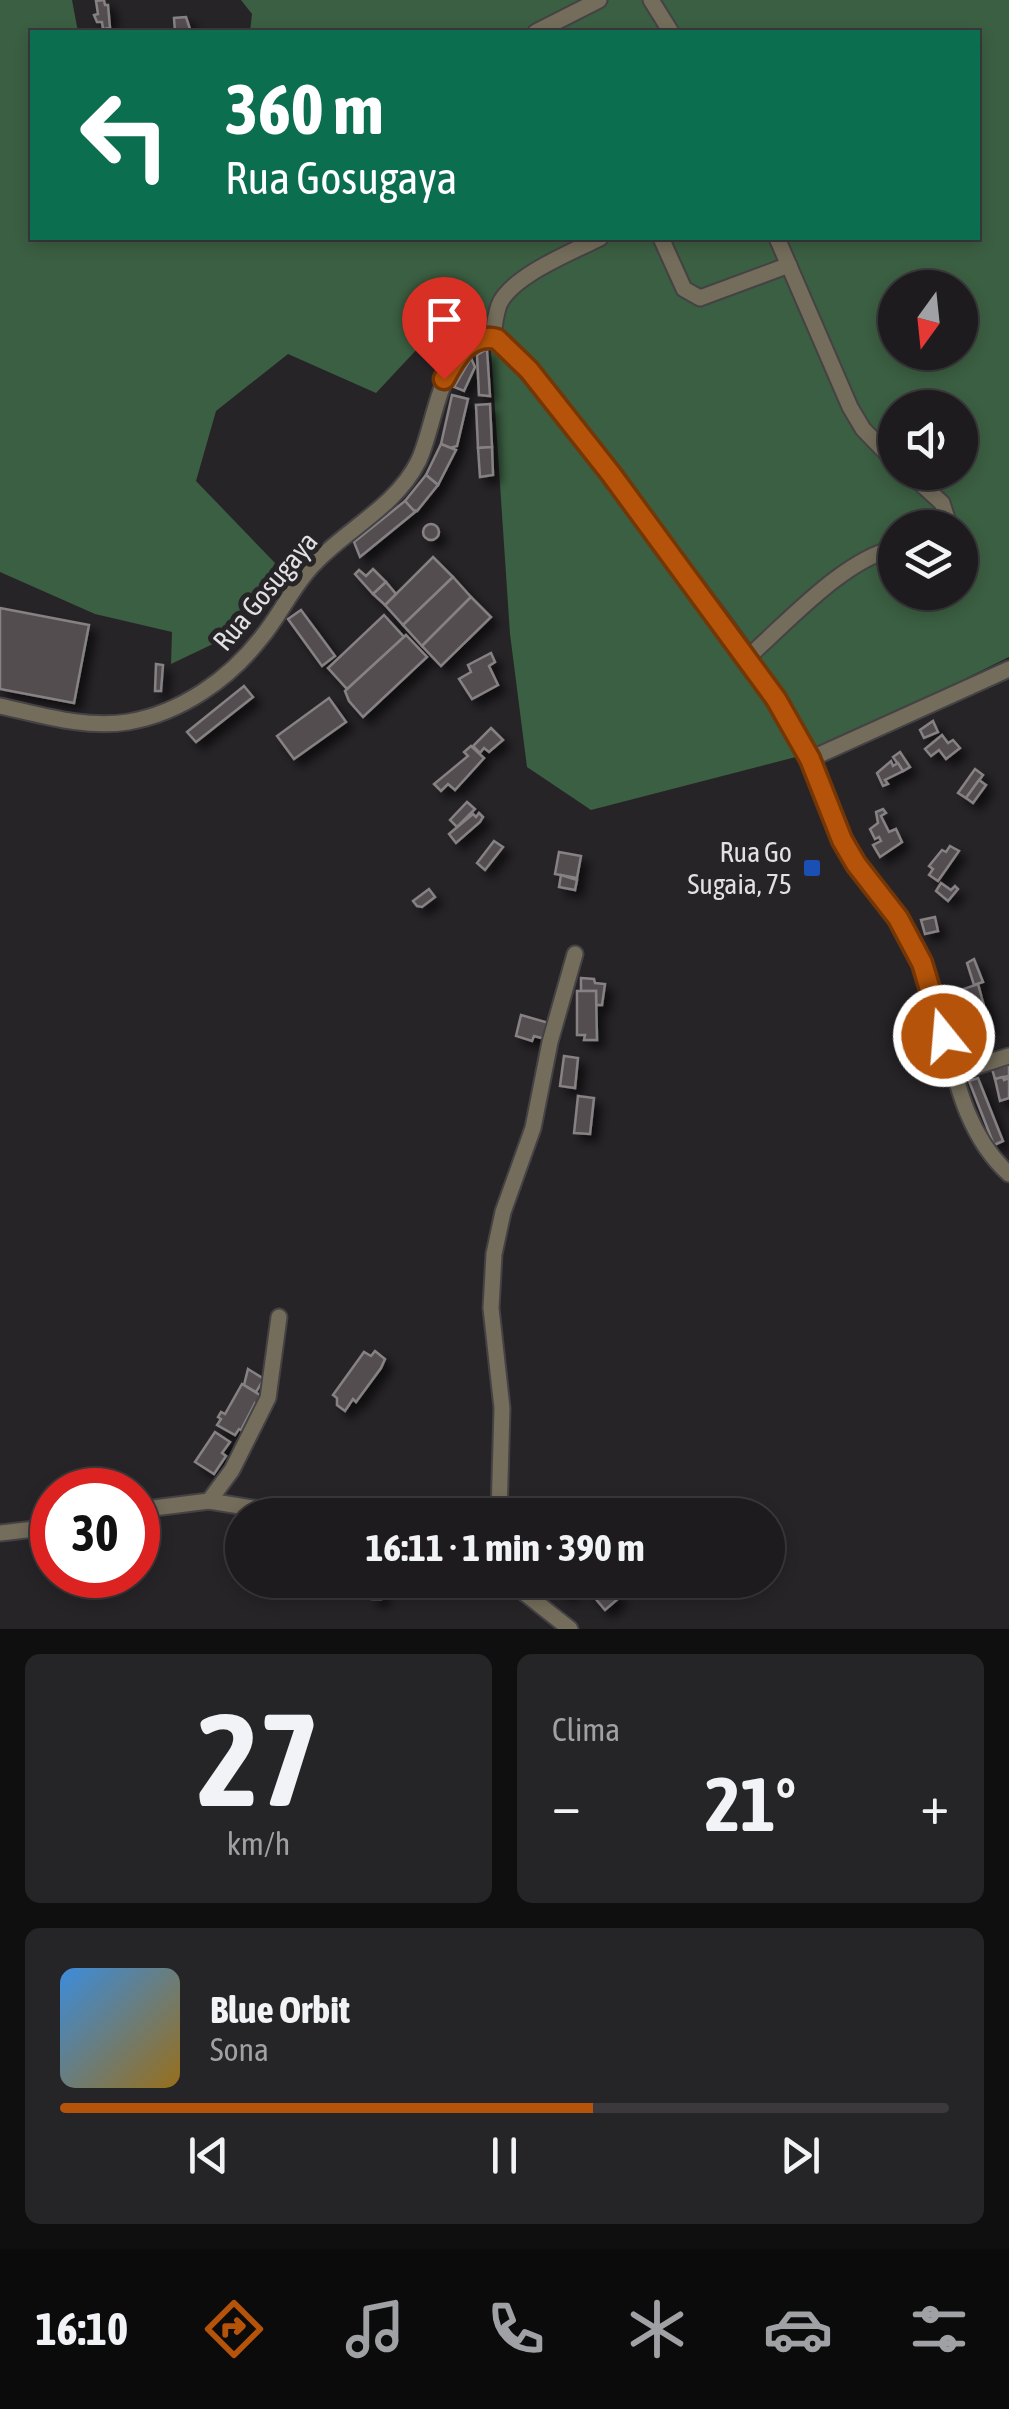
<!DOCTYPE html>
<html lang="pt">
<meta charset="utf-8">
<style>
:root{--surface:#1d1b1d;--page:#252426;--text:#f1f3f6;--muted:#a0a1a4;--line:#3b393b;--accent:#b45309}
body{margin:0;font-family:"Asap Condensed",sans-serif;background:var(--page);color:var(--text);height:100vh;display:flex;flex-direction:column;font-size:38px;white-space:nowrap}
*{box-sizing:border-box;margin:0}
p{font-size:32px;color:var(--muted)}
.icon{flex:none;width:55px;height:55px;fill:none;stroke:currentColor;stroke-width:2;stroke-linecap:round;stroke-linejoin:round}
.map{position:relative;height:1629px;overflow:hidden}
.side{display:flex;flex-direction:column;gap:25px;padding:25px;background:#100f10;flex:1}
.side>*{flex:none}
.banner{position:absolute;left:30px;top:30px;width:950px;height:210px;border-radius:0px;box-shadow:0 5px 15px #0003,0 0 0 2px var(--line);background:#0b6e4f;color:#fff;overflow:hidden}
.needle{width:65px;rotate:195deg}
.controls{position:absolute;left:878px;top:270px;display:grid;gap:20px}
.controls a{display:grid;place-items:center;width:100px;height:100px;border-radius:50%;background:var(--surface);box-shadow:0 5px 15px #0003,0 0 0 2px var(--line);font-size:50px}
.speed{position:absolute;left:30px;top:1468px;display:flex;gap:20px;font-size:50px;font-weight:700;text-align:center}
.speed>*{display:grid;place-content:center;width:130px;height:130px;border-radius:50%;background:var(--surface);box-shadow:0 5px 15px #0003,0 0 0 2px var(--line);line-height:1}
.speed .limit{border:15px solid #d22;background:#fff;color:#111}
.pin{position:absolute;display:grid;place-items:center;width:85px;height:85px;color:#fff;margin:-102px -42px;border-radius:50% 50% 50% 0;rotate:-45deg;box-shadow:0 0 10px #0007}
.pin .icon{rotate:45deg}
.me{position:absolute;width:110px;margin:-55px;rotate:343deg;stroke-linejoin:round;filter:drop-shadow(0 0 8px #0008)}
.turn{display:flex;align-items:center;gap:35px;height:210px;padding:0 30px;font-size:45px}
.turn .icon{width:130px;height:130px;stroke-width:2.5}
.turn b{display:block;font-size:70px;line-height:85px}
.big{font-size:75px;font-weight:700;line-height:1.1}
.side .widget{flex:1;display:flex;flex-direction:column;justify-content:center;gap:15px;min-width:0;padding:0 35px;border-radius:15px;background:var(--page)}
.side .dial{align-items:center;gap:0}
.dial b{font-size:130px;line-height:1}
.song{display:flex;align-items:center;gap:30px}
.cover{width:120px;height:120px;border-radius:15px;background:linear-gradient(135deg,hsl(210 70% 55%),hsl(40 70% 35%))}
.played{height:10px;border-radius:5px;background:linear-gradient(90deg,var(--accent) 60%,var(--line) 60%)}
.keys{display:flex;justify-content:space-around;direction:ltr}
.heat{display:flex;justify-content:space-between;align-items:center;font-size:55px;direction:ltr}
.side .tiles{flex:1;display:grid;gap:25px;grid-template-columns:1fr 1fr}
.widget:last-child{grid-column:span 2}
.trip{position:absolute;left:225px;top:1498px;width:560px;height:100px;border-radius:50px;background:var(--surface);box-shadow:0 5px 15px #0003,0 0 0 2px var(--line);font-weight:700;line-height:100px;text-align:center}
.tabs{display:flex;height:160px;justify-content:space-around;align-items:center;background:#0c0b0c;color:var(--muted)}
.tabs .icon{width:70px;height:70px}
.tabs .on{color:var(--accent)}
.tabs b{font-size:45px;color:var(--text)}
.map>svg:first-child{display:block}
.forest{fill:#3b5f42;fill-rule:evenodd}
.building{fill:#524d4f;stroke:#868182;stroke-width:2.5;filter:url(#shadow)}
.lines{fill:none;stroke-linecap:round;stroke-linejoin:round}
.minor-casing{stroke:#454245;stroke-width:19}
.minor{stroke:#746d5b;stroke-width:15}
.route-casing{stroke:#753606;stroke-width:25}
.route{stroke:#b45309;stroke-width:18}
.transit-dot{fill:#1a4fb4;stroke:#272427;stroke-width:4}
.labels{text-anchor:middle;stroke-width:10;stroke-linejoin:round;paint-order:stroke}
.street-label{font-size:28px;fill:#e1e0e2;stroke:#272427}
.poi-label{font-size:28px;fill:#e1e0e2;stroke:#272427;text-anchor:end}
</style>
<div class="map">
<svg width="1009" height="1629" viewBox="0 0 1009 1629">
<defs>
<filter id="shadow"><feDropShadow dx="7" dy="7" stdDeviation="5" flood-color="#0009"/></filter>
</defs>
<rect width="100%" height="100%" fill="#272427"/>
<path class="forest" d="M0,0H72L78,32H32V238H978V32H250L252,14L241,0H1009V657L819,751L591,810L527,767L510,634L489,320L447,317L376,393L288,354L216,411L196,481L275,563L236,633L171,664L172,632L95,614L0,572ZM895,288H960V352H895ZM895,408H960V472H895ZM895,528H960V592H895Z"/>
<g class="building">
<polygon points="104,0 105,5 108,5 110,28 103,29 102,22 97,22 94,15 98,14 96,1"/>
<polygon points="186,17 191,32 175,32 174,18"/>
<polygon points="487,349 490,396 479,395 477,355"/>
<polygon points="471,358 475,367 464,391 454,387"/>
<polygon points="452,395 468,399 457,446 450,448 441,444"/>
<polygon points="490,404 492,447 478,448 476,405"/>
<polygon points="441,444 456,450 438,485 426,475"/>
<polygon points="492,447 493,475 480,477 478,448"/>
<polygon points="426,475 438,485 417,511 413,510 405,501"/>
<polygon points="405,501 415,512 360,557 354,542"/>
<circle cx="431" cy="532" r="8"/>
<polygon points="433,557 453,577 403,625 385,605"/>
<polygon points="373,569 386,582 373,594 355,574 359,570 366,576"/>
<polygon points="453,577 471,597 422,646 403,625"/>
<polygon points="386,582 396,594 385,605 373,594"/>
<polygon points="471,597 491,617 441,666 422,646"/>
<polygon points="0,608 89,625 74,703 0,689"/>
<polygon points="301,610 335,656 322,666 288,619"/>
<polygon points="384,615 404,637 347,689 328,668"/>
<polygon points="406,635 427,657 363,717 349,701 345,691"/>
<polygon points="491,653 495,662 489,666 498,685 472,699 459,679 471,672 468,665"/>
<polygon points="156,664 163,665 161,691 155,691"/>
<polygon points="244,686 253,697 196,742 187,732"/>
<polygon points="329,698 346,722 294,759 277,736"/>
<polygon points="933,721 938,732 924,738 920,730"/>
<polygon points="491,728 503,740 489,752 484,748 480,753 473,746"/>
<polygon points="942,735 948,743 953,740 960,748 946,759 939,750 931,756 925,749"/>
<polygon points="471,746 484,758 455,790 448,784 441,791 434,784 468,756 464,752"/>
<polygon points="900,752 910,767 903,771 893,757"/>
<polygon points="891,761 893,766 898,763 903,771 885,780 888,784 883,786 877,773"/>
<polygon points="975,769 983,775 966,798 958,793"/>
<polygon points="979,780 986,785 973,803 966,798"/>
<polygon points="467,802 475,809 457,827 450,820"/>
<polygon points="883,809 886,813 881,816 889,832 896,829 902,842 880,857 873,845 881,841 879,837 875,839 870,829 878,823 876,812"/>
<polygon points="479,813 483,817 480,822 456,843 449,834 473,814 476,817"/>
<polygon points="494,841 503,847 485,870 477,863"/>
<polygon points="950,846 959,851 938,881 929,875 933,869 929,866 942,850 946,852"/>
<polygon points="559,852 581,856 577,878 555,874"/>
<polygon points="561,875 577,880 575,890 559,887"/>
<polygon points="941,883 951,890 955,886 958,889 948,901 936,891"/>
<polygon points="429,889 435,897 422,907 417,906 413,901"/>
<polygon points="935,917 938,931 925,934 921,920"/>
<polygon points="974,959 983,982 974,985 967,963"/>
<polygon points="581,978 594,979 595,983 605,984 602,1005 596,1005 596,991 581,991"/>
<polygon points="978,984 989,1024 964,1033 968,1046 958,1049 943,996"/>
<polygon points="577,991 596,991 597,1040 584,1040 585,1035 577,1035"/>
<polygon points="521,1015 549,1023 545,1039 534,1036 532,1041 516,1036"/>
<polygon points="564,1056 578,1058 575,1088 560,1086"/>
<polygon points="1009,1065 1009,1076 995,1079 992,1069"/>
<polygon points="1003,1077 1004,1080 1009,1078 1009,1098 1000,1101 995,1079"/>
<polygon points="978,1078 1003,1141 994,1145 969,1081"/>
<polygon points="578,1096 594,1098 590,1134 574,1133"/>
<polygon points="375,1351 385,1359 381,1368 356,1402 353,1399 345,1411 337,1405 337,1398 333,1395 364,1352 371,1356"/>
<polygon points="248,1369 264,1379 256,1392 244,1385"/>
<polygon points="242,1384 263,1397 258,1405 255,1403 241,1430 239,1429 235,1435 217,1425 221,1419 218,1417 221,1412 225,1414"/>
<polygon points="215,1432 230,1442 222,1453 226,1456 214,1474 195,1462"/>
<polygon points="556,1580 570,1580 574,1585 569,1588 571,1591 565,1595"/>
<polygon points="580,1580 602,1580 589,1591"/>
<polygon points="603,1580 619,1598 605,1610 589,1591"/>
<rect x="372" y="1583" width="9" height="16"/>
</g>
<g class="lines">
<defs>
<g id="minor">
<polyline points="651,0 671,32"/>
<polyline points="536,32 599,0"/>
<polyline points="661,238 684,289 700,298 789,265"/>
<polyline points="777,238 850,407 863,429 895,462"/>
<path d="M493,338C494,327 495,316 499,305C511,276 572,252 600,238"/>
<polyline points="908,472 942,503 950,528"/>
<path d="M748,657C788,622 843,560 895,548"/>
<path d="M0,706C41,715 86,729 128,722C181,713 229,679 261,638C281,614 293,585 315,563C347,529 396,506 418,462C435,430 443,325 497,339C548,382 587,443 627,496C691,579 761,662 809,756C822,783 829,813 842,840C864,883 900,916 920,960C952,1029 949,1120 1009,1174"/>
<polyline points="810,759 1009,669"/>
<polyline points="955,1073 1009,1056"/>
<polyline points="209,1501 232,1470 268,1398 279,1317"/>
<polyline points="138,1510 209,1501 296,1515"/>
<polyline points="499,1515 502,1408 491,1308 494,1254 503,1212 533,1128 550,1042 575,954"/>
<polyline points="0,1533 52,1527"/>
<polyline points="508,1580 570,1629"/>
</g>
</defs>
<use href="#minor" class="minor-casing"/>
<use href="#minor" class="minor"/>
</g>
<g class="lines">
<defs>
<path id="route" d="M444,379C455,358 470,332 497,339L529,370L611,474L776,699L810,759L842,840L856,864L898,918L922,963L944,1036"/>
</defs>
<use href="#route" class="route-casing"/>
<use href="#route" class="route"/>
</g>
<rect class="transit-dot" x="802" y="858" width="20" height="20" rx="5"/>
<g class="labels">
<g class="street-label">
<text transform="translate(265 591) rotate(-50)" y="10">Rua Gosugaya</text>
</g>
<g class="poi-label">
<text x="792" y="862">Rua Go<tspan x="792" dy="32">Sugaia, 75</tspan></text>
</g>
</g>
</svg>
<div class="controls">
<a><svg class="needle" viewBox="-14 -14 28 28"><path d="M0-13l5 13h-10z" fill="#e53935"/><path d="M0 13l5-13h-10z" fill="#a0a1a4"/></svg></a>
<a><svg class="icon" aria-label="sound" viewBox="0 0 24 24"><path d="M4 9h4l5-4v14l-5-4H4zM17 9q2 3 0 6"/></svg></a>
<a><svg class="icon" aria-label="layers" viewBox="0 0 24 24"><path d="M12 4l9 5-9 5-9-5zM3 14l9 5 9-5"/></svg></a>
</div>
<div class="speed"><div class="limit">30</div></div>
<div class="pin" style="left:444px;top:379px;background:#d93025"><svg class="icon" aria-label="arrive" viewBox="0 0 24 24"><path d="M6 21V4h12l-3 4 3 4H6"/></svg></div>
<svg class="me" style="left:944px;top:1036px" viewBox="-20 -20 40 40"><circle r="17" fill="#b45309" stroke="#fff" stroke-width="3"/><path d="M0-11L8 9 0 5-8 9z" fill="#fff"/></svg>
<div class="trip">16:11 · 1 min · 390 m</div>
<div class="banner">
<div class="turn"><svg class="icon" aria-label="left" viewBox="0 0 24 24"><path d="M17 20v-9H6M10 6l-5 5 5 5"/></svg><div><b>360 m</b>Rua Gosugaya</div></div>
</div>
</div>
<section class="side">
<div class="tiles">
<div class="widget dial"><b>27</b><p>km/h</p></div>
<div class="widget"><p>Clima</p>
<div class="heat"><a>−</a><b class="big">21°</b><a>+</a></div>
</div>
<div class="widget">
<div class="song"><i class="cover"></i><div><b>Blue Orbit</b><p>Sona</p></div></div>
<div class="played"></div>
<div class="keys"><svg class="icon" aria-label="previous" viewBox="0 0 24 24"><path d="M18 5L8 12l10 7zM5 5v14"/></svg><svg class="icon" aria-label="pause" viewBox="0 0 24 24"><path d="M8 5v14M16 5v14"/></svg><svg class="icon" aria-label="next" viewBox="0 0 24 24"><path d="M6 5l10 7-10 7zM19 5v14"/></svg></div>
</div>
</div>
</section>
<nav class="tabs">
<b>16:10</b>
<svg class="icon on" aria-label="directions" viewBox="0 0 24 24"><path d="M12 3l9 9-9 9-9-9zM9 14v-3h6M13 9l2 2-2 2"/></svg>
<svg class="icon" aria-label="music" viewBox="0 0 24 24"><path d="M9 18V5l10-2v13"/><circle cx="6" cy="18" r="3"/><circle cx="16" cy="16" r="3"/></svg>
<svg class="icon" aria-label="phone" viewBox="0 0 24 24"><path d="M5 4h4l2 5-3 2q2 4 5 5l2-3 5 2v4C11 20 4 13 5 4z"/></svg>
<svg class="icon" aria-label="climate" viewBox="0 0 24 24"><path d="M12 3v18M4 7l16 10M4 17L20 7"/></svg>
<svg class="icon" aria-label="car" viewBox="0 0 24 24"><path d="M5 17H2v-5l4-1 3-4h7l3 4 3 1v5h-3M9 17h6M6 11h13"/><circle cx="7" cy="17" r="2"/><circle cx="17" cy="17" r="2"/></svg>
<svg class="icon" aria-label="filters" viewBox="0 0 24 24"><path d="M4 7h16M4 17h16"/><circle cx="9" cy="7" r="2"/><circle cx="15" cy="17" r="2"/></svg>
</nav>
